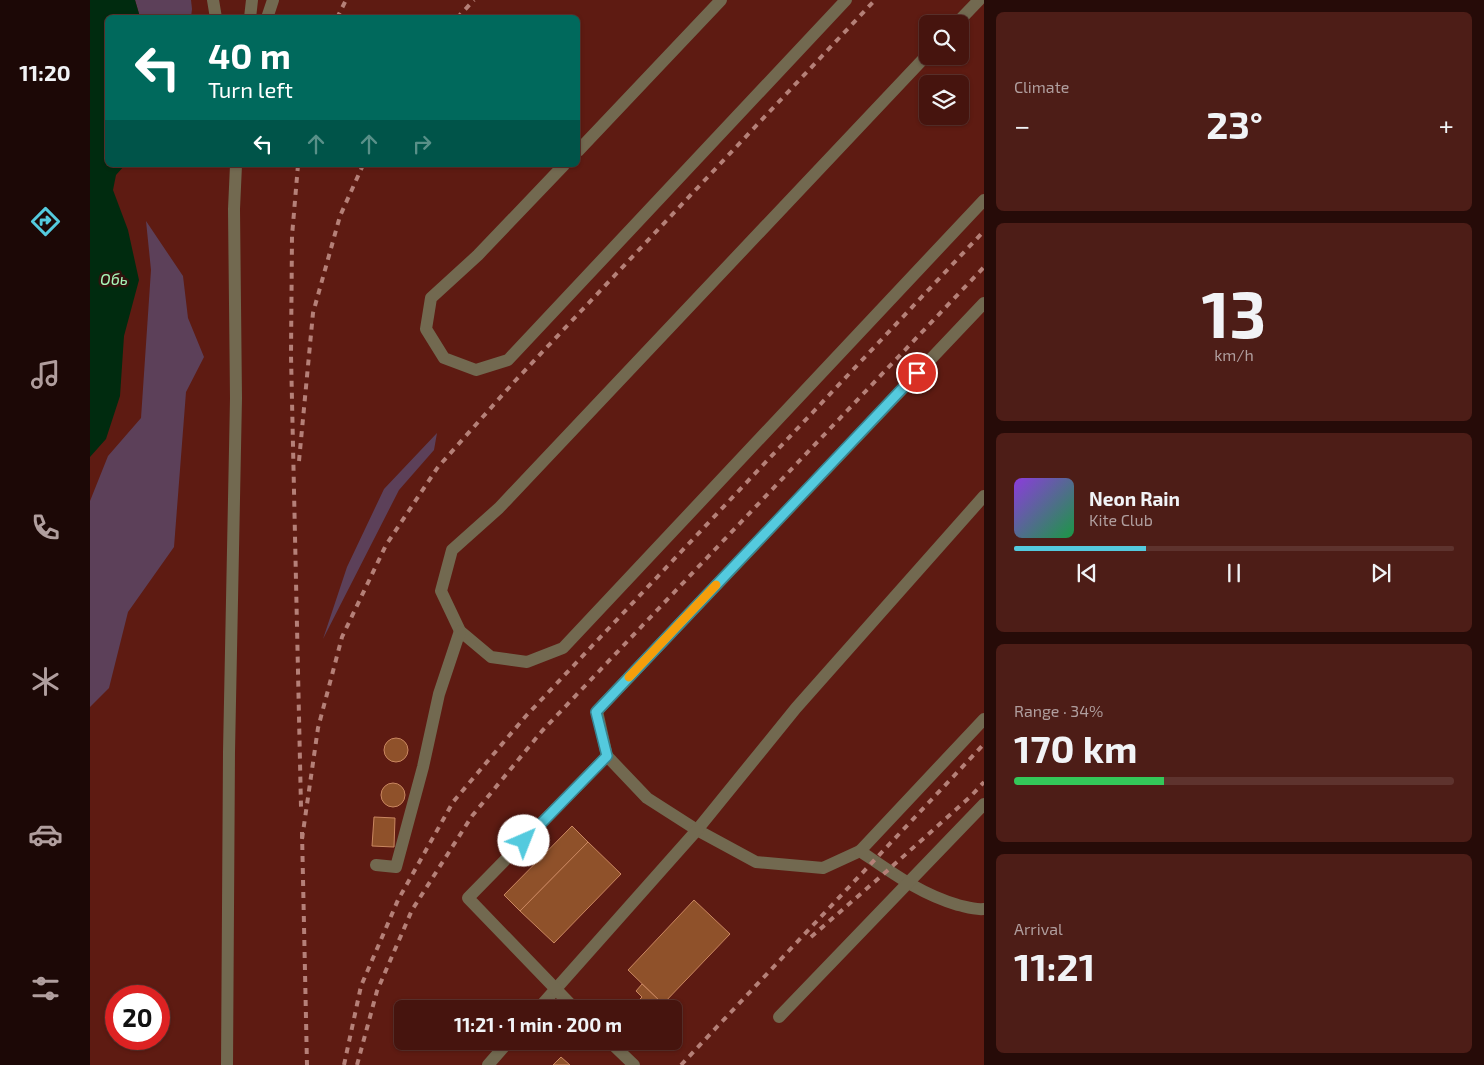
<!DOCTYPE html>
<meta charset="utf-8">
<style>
:root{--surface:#46140e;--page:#4d1d17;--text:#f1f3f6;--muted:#b09e9e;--line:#5e332e;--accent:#54cade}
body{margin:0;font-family:"Exo 2",sans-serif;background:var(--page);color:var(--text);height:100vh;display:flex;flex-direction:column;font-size:19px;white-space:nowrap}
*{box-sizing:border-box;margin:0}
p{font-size:16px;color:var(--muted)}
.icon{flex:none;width:28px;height:28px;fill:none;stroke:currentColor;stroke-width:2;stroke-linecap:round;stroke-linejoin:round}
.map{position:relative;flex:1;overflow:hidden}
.drawer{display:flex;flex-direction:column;gap:12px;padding:12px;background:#260b08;width:500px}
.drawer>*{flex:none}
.top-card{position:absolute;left:15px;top:15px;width:475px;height:152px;border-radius:8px;box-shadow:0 1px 4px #0004,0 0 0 1px var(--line);background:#00695c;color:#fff;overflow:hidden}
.buttons{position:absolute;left:829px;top:15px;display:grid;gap:10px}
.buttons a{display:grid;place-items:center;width:50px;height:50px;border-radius:8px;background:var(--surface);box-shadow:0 1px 4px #0004,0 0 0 1px var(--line);font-size:25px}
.speed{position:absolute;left:15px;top:985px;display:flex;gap:10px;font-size:25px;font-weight:700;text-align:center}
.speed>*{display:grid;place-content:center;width:65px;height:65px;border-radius:50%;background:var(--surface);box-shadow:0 1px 4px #0004,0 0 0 1px var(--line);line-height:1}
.speed .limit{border:8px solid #d22;background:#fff;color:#111}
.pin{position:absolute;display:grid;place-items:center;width:42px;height:42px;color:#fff;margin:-21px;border:2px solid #fff;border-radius:50%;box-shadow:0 1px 5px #0007}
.me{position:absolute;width:55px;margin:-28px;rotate:44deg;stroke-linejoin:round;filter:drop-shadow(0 0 4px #0008)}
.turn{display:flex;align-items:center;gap:18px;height:105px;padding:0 20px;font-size:22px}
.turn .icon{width:65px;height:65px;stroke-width:2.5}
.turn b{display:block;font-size:35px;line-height:42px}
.lanes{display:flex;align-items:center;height:48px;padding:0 20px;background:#0003;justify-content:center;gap:25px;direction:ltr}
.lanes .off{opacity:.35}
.big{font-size:38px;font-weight:700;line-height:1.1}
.drawer .tile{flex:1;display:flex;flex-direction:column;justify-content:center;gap:8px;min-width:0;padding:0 18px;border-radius:8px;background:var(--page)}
.drawer .dial{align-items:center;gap:0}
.dial b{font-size:65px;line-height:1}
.song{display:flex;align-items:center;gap:15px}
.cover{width:60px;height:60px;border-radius:8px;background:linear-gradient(135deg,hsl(270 70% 55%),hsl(140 70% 35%))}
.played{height:5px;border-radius:2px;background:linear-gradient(90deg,var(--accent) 30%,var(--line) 30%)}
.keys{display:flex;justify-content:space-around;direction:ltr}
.heat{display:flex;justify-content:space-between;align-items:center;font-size:28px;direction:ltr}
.charge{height:8px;border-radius:4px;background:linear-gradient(90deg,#34c759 34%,var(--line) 0)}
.trip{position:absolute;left:304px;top:1000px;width:288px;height:50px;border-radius:8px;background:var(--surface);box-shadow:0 1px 4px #0004,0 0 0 1px var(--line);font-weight:700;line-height:50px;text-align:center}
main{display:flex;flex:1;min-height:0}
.tab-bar{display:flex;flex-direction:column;width:90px;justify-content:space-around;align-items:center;background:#1c0806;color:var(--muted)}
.tab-bar .icon{width:35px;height:35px}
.tab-bar .active{color:var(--accent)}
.tab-bar b{font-size:22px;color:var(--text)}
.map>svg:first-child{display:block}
.green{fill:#5c4059}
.water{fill:#002b0f}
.building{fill:#8f512a;stroke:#ca8760}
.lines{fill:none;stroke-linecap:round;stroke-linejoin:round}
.service{stroke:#726950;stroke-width:12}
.minor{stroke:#726950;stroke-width:12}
.rail{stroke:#b58078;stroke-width:4;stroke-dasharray:6 6;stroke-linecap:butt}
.route-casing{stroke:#378390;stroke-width:12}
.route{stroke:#54cade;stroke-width:9}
.slow{stroke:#f59e0b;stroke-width:9}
.labels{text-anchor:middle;stroke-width:5;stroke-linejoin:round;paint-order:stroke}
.water-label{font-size:16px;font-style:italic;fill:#a8f9ba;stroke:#30130e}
</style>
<main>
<nav class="tab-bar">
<b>11:20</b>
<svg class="icon active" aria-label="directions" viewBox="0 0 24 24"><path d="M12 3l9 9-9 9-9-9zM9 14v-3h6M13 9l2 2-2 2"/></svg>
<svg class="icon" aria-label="music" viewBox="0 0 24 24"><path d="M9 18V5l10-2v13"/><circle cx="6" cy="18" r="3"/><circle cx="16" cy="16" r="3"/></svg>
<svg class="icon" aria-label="phone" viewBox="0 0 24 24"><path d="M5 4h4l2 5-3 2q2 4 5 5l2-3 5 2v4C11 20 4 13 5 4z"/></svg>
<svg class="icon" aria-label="climate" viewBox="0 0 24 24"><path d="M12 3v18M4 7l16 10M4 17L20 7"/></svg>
<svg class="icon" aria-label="car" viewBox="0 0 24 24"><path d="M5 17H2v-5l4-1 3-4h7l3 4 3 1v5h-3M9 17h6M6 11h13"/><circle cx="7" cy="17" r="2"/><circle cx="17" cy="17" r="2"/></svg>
<svg class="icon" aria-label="filters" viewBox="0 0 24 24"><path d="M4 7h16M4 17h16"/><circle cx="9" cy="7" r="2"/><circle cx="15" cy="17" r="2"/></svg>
</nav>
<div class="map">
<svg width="894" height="1065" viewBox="0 0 894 1065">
<rect width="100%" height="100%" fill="#5e1b12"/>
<g class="green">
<polygon points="45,0 101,0 102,9 101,17 50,17"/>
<polygon points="56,221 93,276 98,318 114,357 96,392 84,547 38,612 19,688 0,707 0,501 18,456 51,418 61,270"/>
<polygon points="347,433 344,450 309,490 233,639 257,567 294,489"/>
</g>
<polygon class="water" points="0,0 45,0 50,17 18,18 18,165 35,165 26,175 23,190 38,230 49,280 34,336 30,396 16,439 0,457"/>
<g class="building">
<circle cx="306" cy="750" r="12"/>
<circle cx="303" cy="795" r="12"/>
<polygon points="284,817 305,818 304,847 282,846"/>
<polygon points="482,826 498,842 430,911 414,895"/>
<polygon points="498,842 531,874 464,943 430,911"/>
<polygon points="604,900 640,934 573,1004 538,970"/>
<polygon points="552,984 573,1004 569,1009 558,1009 549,1000 552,997 546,991"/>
<polygon points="471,1057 480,1065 463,1065"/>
</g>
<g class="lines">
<g class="service">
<polyline points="123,0 126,18"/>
<polyline points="160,18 162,0"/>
<polyline points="177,18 183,0"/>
<polyline points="866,24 889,0"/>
<polyline points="838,54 409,508 362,550 351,591 370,631 401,657 437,662 473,648 894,200"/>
<polyline points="488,151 631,0"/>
<polyline points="474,165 388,255 341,298 336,329 354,358 386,370 418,360 756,0"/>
<polyline points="894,303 507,711 517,756 557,798 607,830 666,862 733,868 770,851 894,719"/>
<path d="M770,851C801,872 830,894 868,905C877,907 884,910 894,909"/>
<polyline points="286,865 306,867 333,767 349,694 370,631"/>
<polyline points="448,1009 607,830 706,708 894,496"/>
<polyline points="485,1009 378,898 517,756"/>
<polyline points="689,1017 894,804"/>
<polyline points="519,1041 544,1065"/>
<polyline points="398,1065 419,1041"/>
</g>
<polyline class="minor" points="137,1065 139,752 146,398 144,209 146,165"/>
<g class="rail">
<polyline points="247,18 256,0"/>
<polyline points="367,18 384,0"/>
<polyline points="208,165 202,236 201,355 211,807"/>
<polyline points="209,461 223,313 250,216 273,165"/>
<polyline points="212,832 217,1065"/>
<polyline points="212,839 228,728 252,637 296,545 348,467 424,382 785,0"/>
<polyline points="721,937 797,871 881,796 894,782"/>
<polyline points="254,1065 271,986 308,900 363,802 435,717 894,231"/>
<polyline points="267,1065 287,991 322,910 382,816 452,731 894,267"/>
<polyline points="591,1065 894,744"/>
</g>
</g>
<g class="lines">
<defs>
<polyline id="route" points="434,841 517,756 506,712 827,373"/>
</defs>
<use href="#route" class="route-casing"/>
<use href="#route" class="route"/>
<polyline class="slow" points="539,677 626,585"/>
</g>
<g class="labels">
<g class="water-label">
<text x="24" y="285">Обь</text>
</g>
</g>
</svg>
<div class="buttons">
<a><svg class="icon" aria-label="search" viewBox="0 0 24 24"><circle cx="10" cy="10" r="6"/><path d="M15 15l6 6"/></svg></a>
<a><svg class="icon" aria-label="layers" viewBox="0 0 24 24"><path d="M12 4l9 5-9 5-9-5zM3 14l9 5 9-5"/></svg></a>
</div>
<div class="speed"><div class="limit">20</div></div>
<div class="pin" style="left:827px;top:373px;background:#d93025"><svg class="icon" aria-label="arrive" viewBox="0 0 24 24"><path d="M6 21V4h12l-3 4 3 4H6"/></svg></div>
<svg class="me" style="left:434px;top:841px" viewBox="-20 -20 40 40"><circle r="19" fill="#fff"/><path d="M0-13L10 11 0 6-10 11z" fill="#54cade"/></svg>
<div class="trip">11:21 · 1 min · 200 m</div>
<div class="top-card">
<div class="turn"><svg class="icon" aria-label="left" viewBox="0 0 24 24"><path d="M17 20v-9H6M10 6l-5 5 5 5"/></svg><div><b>40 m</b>Turn left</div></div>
<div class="lanes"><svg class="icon" aria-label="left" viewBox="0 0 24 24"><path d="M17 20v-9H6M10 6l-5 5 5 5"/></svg><svg class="icon off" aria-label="ahead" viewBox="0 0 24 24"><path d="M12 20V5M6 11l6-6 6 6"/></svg><svg class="icon off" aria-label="ahead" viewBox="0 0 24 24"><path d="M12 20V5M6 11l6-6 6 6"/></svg><svg class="icon off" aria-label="right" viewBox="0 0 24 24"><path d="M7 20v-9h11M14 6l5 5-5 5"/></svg></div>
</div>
</div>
<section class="drawer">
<div class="tile"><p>Climate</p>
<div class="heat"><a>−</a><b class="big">23°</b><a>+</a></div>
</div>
<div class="tile dial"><b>13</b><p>km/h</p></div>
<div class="tile">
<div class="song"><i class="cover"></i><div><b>Neon Rain</b><p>Kite Club</p></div></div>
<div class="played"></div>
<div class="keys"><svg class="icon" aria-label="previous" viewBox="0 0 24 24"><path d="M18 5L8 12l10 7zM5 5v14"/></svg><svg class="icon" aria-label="pause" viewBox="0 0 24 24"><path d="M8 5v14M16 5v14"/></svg><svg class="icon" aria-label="next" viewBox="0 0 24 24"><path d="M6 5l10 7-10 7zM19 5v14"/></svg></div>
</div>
<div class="tile"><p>Range · 34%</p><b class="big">170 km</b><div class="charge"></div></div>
<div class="tile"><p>Arrival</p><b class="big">11:21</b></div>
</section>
</main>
